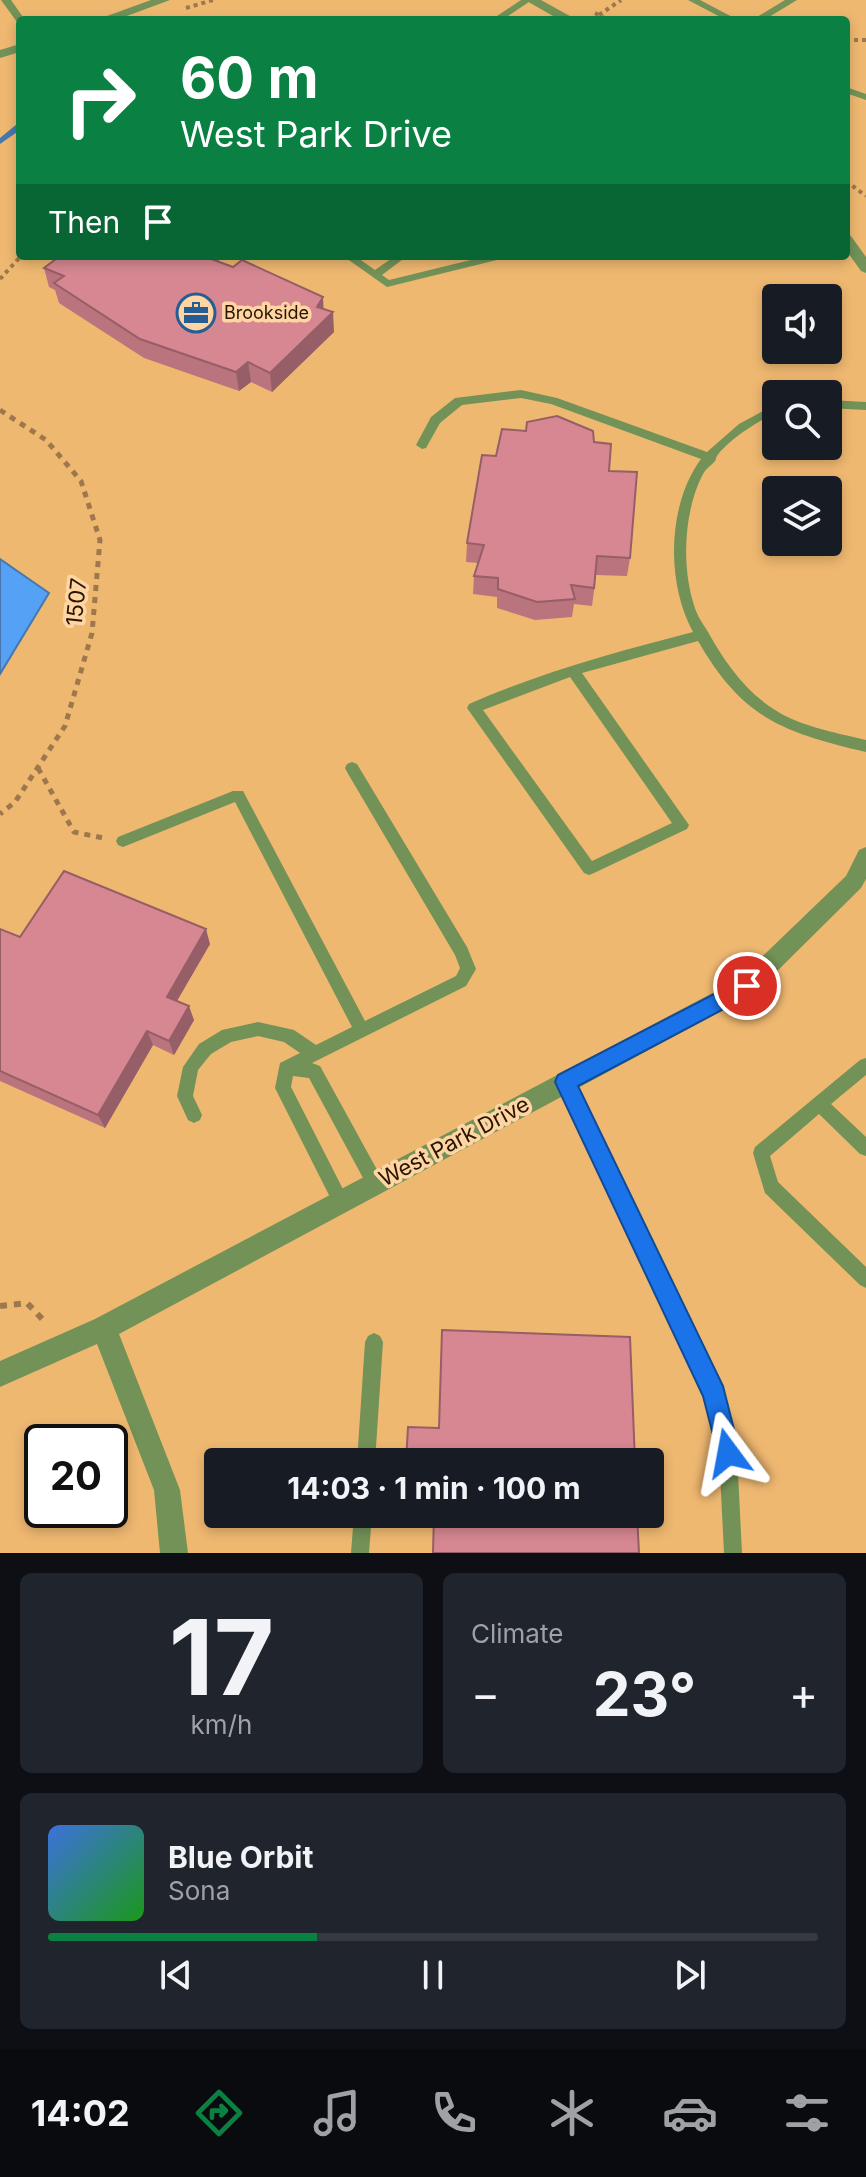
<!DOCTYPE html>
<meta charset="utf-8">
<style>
:root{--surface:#171b24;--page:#20242c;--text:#f1f3f6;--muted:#9ea1a6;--line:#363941;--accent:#0b8043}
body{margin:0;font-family:Inter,sans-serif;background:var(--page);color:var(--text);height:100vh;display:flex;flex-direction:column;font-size:30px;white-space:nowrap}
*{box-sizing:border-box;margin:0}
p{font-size:26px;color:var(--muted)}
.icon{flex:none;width:44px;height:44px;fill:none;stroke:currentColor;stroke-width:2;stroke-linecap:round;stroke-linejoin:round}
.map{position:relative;height:1553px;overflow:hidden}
.panel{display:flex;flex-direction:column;gap:20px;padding:20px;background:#0d0f14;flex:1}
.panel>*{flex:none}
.top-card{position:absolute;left:16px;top:16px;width:834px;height:244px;border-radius:8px;box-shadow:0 4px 12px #0003;background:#0b8043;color:#fff;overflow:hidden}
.buttons{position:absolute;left:762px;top:284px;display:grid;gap:16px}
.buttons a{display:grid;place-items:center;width:80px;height:80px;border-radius:8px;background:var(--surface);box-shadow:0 4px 12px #0003;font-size:40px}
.speed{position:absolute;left:24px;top:1424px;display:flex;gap:16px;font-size:40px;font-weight:700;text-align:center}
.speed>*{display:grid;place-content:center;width:104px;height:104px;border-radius:50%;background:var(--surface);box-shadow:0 4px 12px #0003;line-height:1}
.speed .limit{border:4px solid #111;border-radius:12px;background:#fff;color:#111}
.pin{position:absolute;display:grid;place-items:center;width:68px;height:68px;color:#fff;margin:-34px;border:4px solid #fff;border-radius:50%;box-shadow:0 2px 8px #0007}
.me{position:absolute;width:88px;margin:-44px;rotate:347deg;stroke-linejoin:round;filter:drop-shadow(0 0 6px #0008)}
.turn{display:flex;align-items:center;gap:28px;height:168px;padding:0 32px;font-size:36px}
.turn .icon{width:104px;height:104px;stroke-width:2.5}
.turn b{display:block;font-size:56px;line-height:68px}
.then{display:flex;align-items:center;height:76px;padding:0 32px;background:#0003;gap:16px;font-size:30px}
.big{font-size:60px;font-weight:700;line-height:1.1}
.panel .tile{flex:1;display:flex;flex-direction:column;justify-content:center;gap:12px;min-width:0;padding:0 28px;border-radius:12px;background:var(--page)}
.panel .dial{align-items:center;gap:0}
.dial b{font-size:104px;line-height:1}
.song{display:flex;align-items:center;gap:24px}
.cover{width:96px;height:96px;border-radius:12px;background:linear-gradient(135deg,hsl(220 70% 55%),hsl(120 70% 35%))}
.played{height:8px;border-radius:4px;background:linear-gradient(90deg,var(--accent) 35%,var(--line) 35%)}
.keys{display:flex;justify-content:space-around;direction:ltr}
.heat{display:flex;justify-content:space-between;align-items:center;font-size:44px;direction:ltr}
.panel .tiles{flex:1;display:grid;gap:20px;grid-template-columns:1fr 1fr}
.tile:last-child{grid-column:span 2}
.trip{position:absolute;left:204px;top:1448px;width:460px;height:80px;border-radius:8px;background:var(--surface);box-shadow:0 4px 12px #0003;font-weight:700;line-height:80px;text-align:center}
.tabs{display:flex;height:128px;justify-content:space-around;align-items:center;background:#090b0e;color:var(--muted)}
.tabs .icon{width:56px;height:56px}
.tabs .on{color:var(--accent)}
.tabs b{font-size:36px;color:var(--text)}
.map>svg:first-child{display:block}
.built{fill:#efb871;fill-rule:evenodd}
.water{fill:#54a1f5;stroke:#4777ac;stroke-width:2}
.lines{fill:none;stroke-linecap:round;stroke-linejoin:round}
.stream{fill:#4777ac;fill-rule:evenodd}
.path-far2{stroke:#9d784c;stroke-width:4;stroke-dasharray:4 4;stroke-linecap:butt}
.path-far1{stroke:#9d784c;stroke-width:5;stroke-dasharray:6 6;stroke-linecap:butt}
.path{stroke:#9d784c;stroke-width:6;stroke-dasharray:7 7;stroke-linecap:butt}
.service{fill:#729257;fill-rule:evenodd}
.minor{fill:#729257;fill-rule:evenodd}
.wall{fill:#b9747d}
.shaded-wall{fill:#965e66}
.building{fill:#d78791;stroke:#965e66;stroke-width:2}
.route{fill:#1a73e8;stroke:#114b97;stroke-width:2}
.labels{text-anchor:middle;stroke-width:7;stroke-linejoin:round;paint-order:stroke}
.far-poi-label{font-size:18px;fill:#281500;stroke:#fed5a3;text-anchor:start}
.street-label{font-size:22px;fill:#281500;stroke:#fed5a3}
</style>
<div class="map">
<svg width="866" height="1553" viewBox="0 0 866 1553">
<rect width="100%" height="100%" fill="#f8c586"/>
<path class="built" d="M0,0H866V1553H0ZM20,20H846V256H20ZM776,298H828V350H776ZM776,394H828V446H776ZM776,490H828V542H776ZM42,1442H110V1510H42ZM218,1462H650V1514H218Z"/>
<polygon class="water" points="0,559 49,593 0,674"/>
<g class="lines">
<polygon class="stream" points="17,124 20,124 20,130 0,144 0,138"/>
<g class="path-far2">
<polyline points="186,8 213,0"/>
<polyline points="595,13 608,20"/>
<polyline points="599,15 621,0"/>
<polyline points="846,40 866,40"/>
<polyline points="846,181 866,196"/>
<polyline points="0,279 21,256"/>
</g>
<g class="path-far1">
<polyline points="0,410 46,440 81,481 100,540 92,633 65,726 15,802 0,814"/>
<polyline points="38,768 74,832 103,838"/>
</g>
<polyline class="path" points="0,1306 27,1303 46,1323"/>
<g class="service">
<polygon points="1,0 11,0 25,20 17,22"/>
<polygon points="521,0 532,0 502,20 491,20"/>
<polygon points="688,0 700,0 738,20 726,20"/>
<polygon points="785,0 797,0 764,20 752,20"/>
<polygon points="846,87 866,94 866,100 846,93"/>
<polygon points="343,256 355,256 375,270 395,256 407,256 382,275 389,280 487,256 506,256 505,258 387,287"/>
<path d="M521,390L557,398L707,452L739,424L776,404V413C758,421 728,440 717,456C716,457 716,460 715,461C711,466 707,467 703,474C683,512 681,571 696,611C699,619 704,625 708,632C723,659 742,687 769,706C797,726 833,732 866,740V752C783,732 743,719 698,641L582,673L689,825L687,829L594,873L589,875L584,873L467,708L469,704C542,672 616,652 693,632C666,583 667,505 701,459L551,404L521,398L462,405L440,423L426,448L422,449L416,445L431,417L455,398ZM570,677L672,823L592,861L483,710Z"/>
<polygon points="828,400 866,402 866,410 828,408"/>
<polygon points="352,762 357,764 467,947 476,969 466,986 312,1063 320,1066 381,1177 383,1183 381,1189 375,1191 369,1189 309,1078 293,1076 291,1087 349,1201 347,1207 341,1209 335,1207 275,1088 280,1063 300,1053 284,1042 258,1036 231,1042 211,1054 198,1070 193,1096 202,1115 200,1120 194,1123 188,1120 177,1096 183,1067 199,1044 222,1030 258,1022 294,1030 316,1045 352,1027 235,802 123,847 118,845 116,841 118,837 233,791 243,791 365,1021 456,976 460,968 455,955 347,772 345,768 347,764"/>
<polygon points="866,1058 866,1075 831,1104 866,1137 866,1156 860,1154 819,1114 770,1156 778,1182 866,1267 866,1288 860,1285 765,1193 753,1153 755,1147 860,1060"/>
<polygon points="565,1074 571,1077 724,1394 737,1453 742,1553 724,1553 719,1453 706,1396 559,1087 557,1082 559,1077"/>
<polygon points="374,1333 380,1336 383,1342 375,1462 357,1462 365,1342 368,1336"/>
<polygon points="354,1514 372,1514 369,1553 351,1553"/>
</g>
<g class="minor">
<polygon points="151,0 170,0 116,20 96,20"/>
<polygon points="525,0 541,0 577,20 560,20"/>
<polygon points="20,44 20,52 0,58 0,50"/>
<polygon points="846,234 851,236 866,257 866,273 861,271 846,250"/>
<polygon points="866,847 866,879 861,888 755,993 119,1334 180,1490 188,1553 160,1553 154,1490 97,1344 0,1387 0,1361 95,1319 739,979 846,876 859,850"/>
</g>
</g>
<g class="wall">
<polygon points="218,262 324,309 334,332 272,392 251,382 239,391 144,358 59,303 55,290 49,287 44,268"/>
<polygon points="594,442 609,471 630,558 627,576 596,575 592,606 574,604 572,617 535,620 497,608 497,597 473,594 474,576 478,563 466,562 467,543 496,456"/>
<polygon points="0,929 20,937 210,944 177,1001 194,1020 174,1055 153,1045 105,1128 0,1081"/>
</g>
<g class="shaded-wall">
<polygon points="213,256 218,256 220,271 211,259"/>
<polygon points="323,297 324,317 333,312 334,332 272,392 270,373 317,307"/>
<polygon points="248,362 251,382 239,391 236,372"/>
<polygon points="206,929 210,944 171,1011 167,997"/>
<polygon points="189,1006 194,1020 174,1055 169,1041"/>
<polygon points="147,1031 153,1045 105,1128 98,1115"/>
</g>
<g class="building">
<polygon points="60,256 213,256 211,259 233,267 242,260 323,297 317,307 333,312 270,373 248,362 236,372 140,339 54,283 64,276 44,268"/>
<polygon points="557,416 593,431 594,442 611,444 609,471 637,472 630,558 597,556 594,588 571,585 575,599 537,602 498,589 498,578 474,576 484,545 467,543 482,455 496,456 502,429 526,431 527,422"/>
<polygon points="64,871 206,929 167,997 189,1006 169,1041 147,1031 98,1115 0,1071 0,929 20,937"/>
<polygon points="442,1330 630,1337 635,1462 406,1462 408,1427 439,1428"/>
<polygon points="434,1514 637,1514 639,1553 433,1553"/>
</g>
<polygon class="route" points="747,977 754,980 757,986 754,993 578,1086 723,1386 740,1453 736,1462 728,1465 720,1462 703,1396 555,1082 558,1075"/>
<defs>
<symbol id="office-ring" viewBox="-11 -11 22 22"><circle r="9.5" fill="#fed5a3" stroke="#275d95" stroke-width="1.5"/><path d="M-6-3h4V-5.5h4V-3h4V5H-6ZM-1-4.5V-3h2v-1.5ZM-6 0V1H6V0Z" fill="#275d95"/></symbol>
</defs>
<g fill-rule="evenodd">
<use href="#office-ring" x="174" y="291" width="44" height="44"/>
</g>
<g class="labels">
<g class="far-poi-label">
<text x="224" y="319">Brookside</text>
</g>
<g class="street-label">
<text transform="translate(76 602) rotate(-84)" y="8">1507</text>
<text transform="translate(454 1141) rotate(-28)" y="8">West Park Drive</text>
</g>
</g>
</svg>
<div class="buttons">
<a><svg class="icon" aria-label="sound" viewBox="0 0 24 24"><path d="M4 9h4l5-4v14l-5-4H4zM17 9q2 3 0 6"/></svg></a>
<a><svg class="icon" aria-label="search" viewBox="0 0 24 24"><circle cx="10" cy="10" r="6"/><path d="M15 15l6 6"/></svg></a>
<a><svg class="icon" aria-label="layers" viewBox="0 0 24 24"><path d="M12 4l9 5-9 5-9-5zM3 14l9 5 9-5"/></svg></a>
</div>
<div class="speed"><div class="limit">20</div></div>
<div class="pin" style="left:747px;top:986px;background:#d93025"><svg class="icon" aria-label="arrive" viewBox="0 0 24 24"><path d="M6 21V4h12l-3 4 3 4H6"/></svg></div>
<svg class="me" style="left:728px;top:1453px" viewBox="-20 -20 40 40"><path d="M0-17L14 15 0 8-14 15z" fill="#1a73e8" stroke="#fff" stroke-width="4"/></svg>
<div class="trip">14:03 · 1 min · 100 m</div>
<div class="top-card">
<div class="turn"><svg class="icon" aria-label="right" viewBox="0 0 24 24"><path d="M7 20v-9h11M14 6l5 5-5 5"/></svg><div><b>60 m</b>West Park Drive</div></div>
<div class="then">Then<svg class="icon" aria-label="arrive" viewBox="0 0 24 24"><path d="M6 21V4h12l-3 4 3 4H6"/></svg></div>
</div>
</div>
<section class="panel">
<div class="tiles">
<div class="tile dial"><b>17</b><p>km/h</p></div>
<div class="tile"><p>Climate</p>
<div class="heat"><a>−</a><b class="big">23°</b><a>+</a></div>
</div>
<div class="tile">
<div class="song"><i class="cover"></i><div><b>Blue Orbit</b><p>Sona</p></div></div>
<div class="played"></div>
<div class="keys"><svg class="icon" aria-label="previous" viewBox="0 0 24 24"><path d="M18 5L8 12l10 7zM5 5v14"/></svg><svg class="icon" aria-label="pause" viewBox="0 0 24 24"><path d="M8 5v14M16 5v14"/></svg><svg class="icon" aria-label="next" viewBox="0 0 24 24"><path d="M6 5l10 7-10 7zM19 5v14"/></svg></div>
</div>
</div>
</section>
<nav class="tabs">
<b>14:02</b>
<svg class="icon on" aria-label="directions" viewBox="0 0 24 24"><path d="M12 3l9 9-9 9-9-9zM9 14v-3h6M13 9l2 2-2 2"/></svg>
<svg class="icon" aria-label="music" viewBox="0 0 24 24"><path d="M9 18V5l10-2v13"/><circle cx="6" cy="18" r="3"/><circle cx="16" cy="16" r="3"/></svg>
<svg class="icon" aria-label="phone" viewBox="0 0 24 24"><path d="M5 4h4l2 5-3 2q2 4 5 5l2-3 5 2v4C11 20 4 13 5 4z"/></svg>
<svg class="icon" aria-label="climate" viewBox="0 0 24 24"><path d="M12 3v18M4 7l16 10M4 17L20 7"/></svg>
<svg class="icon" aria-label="car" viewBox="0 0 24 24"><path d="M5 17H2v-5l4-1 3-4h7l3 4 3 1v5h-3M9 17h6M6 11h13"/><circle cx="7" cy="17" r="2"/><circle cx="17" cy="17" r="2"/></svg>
<svg class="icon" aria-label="filters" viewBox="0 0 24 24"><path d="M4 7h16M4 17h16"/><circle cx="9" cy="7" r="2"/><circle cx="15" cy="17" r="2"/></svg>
</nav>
